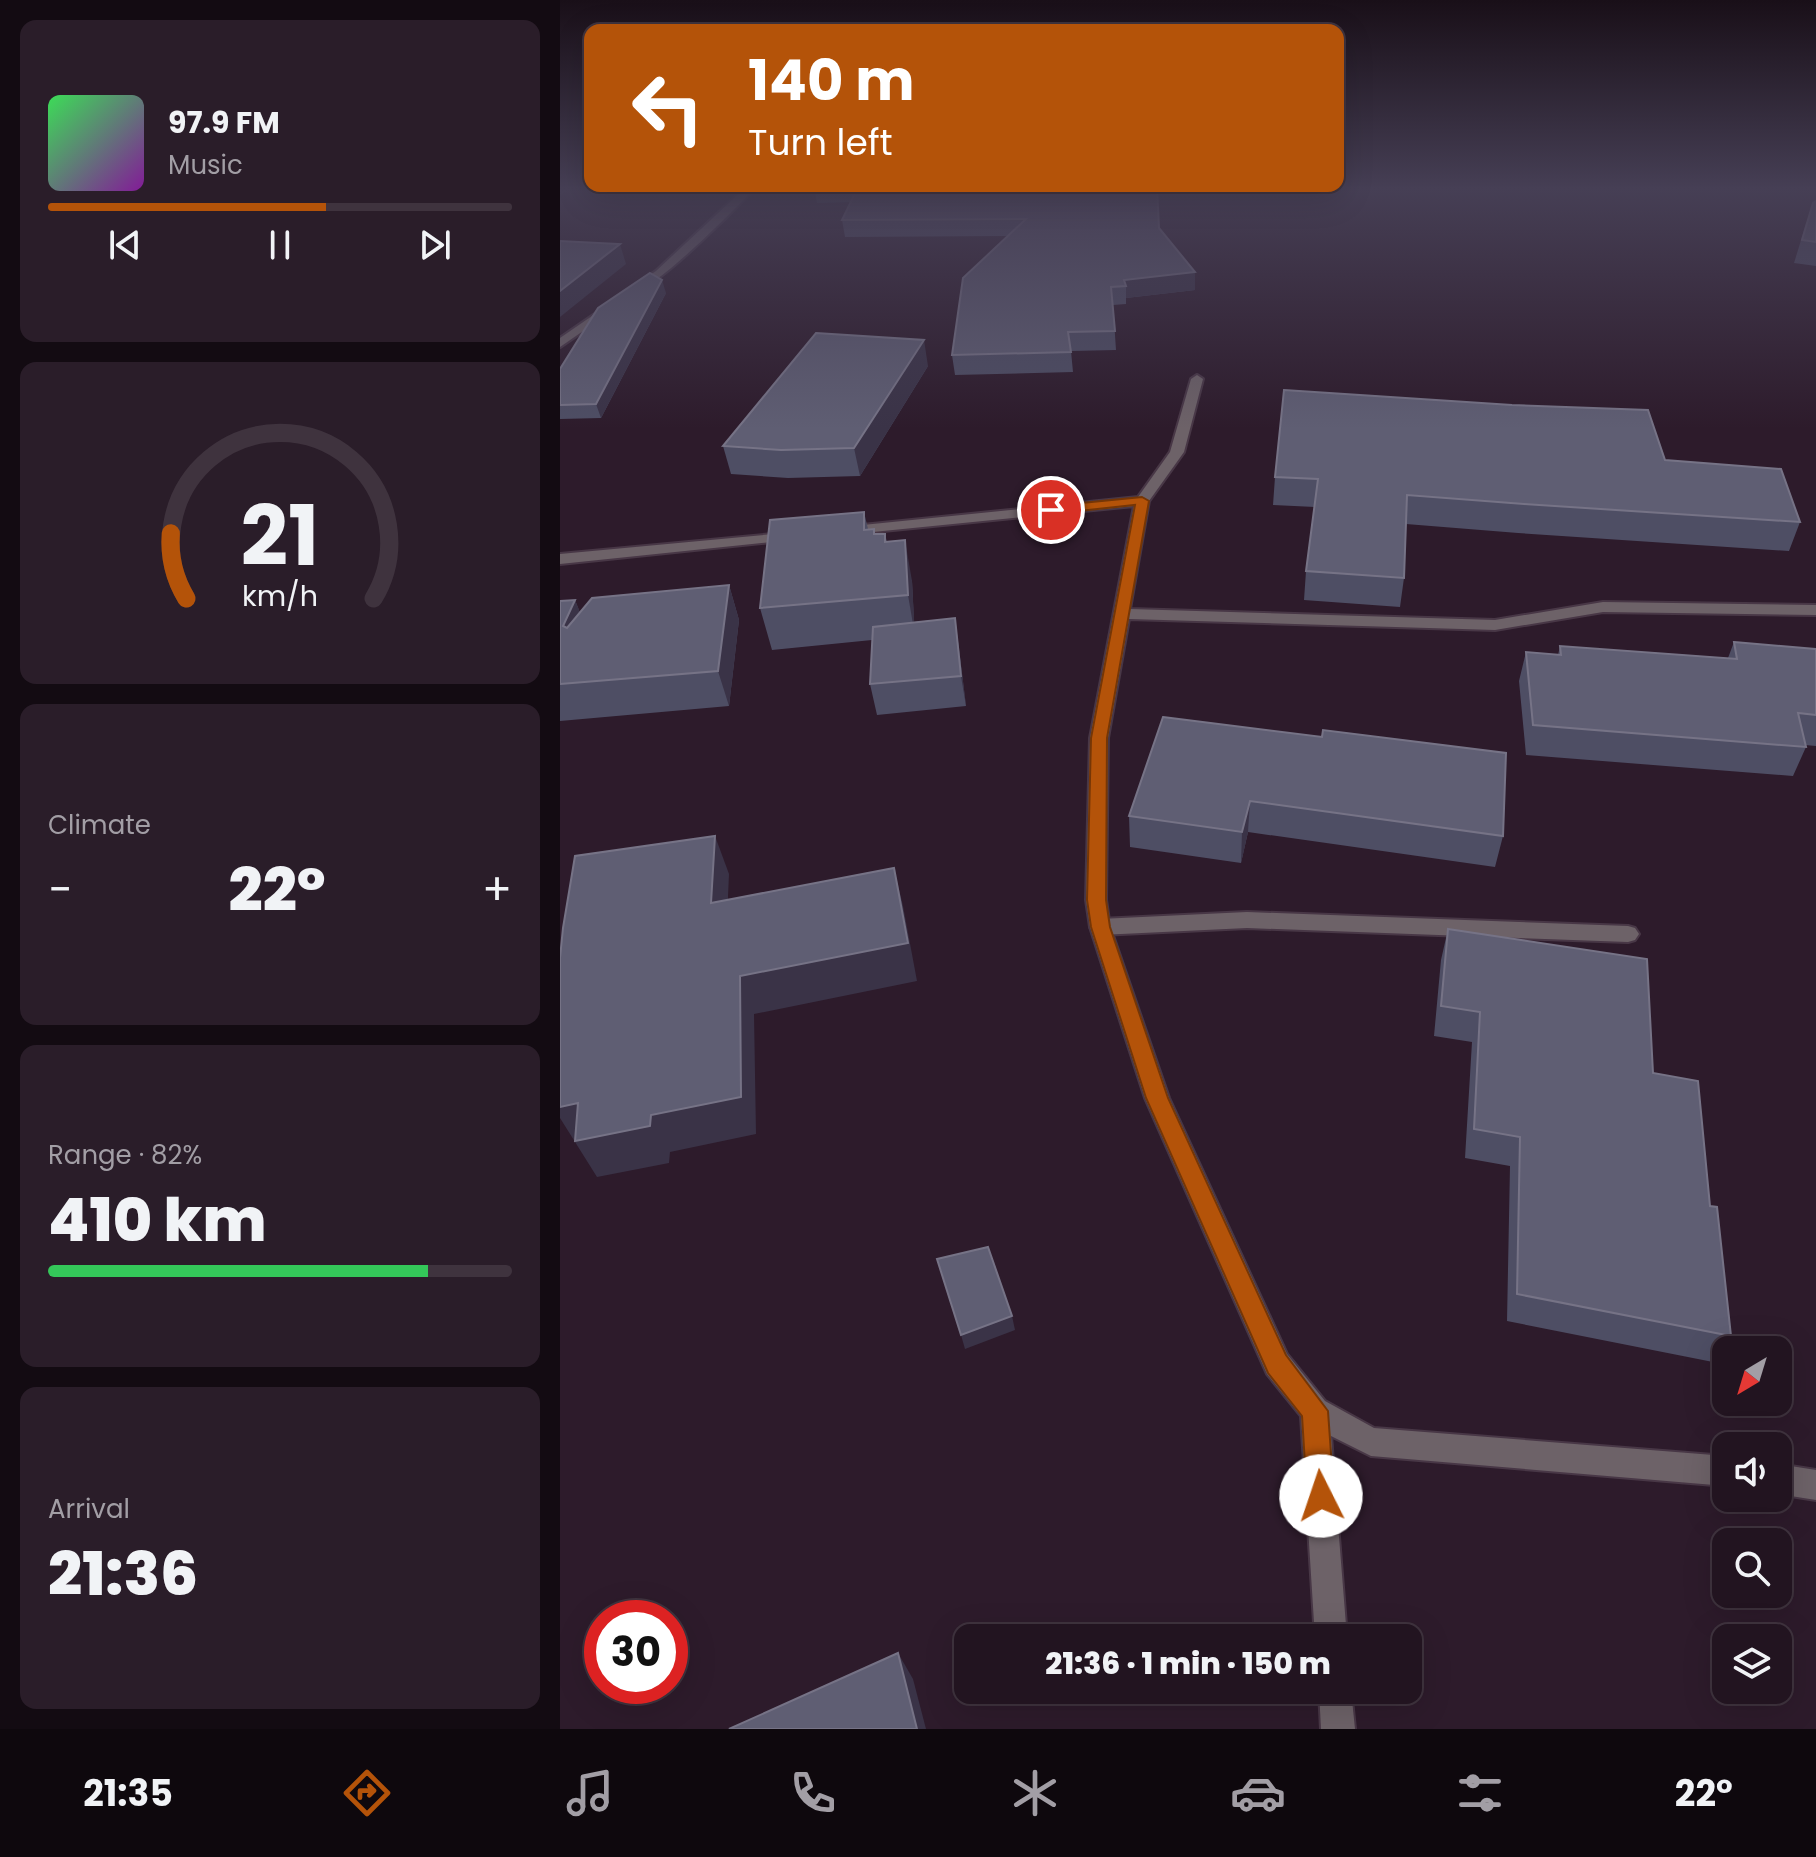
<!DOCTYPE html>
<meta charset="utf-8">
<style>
:root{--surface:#221420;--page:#2a1d29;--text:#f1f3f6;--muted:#a29ea5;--line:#3f333e;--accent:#b45309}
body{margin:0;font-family:Poppins,sans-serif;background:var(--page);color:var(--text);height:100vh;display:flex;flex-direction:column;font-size:30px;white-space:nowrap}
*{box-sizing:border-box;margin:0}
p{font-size:26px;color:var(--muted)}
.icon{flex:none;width:44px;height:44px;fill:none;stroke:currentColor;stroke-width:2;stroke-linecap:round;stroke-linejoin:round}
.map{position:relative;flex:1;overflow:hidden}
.sheet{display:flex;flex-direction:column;gap:20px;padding:20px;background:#130b12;width:560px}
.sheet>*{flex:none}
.guide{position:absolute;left:24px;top:24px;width:760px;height:168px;border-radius:16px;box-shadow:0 8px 32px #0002,0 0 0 2px var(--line);background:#b45309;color:#fff;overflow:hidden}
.needle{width:52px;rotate:218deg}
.tools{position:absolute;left:1152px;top:1336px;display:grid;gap:16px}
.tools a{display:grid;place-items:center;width:80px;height:80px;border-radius:16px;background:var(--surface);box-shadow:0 8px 32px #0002,0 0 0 2px var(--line);font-size:40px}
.speed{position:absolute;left:24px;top:1600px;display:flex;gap:16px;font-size:40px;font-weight:700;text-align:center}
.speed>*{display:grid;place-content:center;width:104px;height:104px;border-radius:50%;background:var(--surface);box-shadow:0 8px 32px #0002,0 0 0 2px var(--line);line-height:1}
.speed .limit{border:12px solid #d22;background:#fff;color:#111}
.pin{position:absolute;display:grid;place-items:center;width:68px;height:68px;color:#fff;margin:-34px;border:4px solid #fff;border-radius:50%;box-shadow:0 2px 8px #0007}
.me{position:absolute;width:88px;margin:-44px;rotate:356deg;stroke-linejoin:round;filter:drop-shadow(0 0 6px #0008)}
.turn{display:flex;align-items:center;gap:28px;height:168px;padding:0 32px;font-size:36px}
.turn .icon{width:104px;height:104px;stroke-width:2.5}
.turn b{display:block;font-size:56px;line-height:68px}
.big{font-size:60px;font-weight:800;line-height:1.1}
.sheet .widget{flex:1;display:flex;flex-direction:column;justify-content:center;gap:12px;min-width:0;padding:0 28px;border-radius:16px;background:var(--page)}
.sheet .dial{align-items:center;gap:0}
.dial svg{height:208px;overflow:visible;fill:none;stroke:var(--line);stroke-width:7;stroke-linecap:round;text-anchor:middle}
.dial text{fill:var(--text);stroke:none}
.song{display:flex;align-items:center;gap:24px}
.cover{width:96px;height:96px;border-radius:12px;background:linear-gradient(135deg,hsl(130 70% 55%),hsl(290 70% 35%))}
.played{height:8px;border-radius:4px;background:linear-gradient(90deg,var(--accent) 60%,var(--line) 60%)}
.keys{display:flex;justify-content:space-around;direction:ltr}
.heat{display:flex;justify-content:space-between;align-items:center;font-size:44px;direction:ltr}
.charge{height:12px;border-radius:6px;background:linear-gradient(90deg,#34c759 82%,var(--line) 0)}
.trip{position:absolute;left:394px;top:1624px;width:468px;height:80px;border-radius:16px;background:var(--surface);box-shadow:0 8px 32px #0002,0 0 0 2px var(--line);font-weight:800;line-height:80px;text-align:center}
.tab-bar{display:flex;height:128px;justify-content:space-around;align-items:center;background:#0e080d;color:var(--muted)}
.tab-bar .icon{width:56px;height:56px}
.tab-bar .current{color:var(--accent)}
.tab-bar b{font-size:36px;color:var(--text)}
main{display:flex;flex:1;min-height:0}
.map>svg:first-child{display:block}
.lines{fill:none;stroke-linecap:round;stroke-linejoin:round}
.lane-casing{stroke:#483746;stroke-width:4}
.street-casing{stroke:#483746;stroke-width:4}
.lane{fill:#6d6268;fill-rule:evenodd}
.street{fill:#6d6268;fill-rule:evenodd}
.wall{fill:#4e4e64}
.shaded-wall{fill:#3a3347}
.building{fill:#5f5e73;stroke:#767386;stroke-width:2}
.route{fill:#b45309;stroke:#753606;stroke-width:2}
</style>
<main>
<section class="sheet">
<div class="widget">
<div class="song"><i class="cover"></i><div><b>97.9 FM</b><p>Music</p></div></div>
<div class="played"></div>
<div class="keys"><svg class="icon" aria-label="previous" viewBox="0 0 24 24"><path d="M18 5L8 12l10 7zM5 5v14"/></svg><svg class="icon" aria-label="pause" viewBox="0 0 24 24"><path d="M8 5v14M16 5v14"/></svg><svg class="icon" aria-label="next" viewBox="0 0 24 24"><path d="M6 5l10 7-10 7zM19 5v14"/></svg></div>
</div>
<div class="widget dial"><svg viewBox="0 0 100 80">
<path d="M14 69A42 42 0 1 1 86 69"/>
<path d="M14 69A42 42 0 0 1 8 44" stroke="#b45309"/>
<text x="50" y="56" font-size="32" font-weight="700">21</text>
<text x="50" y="72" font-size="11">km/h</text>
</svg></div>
<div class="widget"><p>Climate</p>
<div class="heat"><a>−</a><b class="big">22°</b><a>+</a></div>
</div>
<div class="widget"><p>Range · 82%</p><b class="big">410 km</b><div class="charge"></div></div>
<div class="widget"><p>Arrival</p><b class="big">21:36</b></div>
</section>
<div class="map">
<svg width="1256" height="1729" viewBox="0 0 1256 1729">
<rect width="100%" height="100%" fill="#2d1b2b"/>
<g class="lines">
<defs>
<polygon id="lane" points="687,912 1068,926 1075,928 1079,934 1075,940 1068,942 687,928 540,935 533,932 530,927 533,922 540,919"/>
<g id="street">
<path d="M186,187H196C178,206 92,294 71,292V288L96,271Z"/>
<polygon points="45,307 55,309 0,347 0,338"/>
<polygon points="637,375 643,379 624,452 589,501 570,609 935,620 1043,602 1256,605 1256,615 1043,612 935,630 569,619 548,738 546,900 550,927 609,1098 727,1354 765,1401 814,1428 1166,1456 1166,1486 811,1456 771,1436 787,1638 755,1638 741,1416 707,1374 585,1098 530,927 526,900 530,738 574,506 283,535 276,531 283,527 578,497 610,452 631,379"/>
<polygon points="235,532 242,536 240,539 0,564 0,554"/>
<polygon points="1218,1464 1256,1470 1256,1500 1218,1494"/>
<polygon points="759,1690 791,1690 795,1729 761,1729"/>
</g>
</defs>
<use href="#lane" class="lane-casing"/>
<use href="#street" class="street-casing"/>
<use href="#lane" class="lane"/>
<use href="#street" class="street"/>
</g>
<g class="wall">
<polygon points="254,187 597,187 599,228 635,272 635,290 566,298 566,304 553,305 556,350 511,351 513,372 395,375 392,355 448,236 285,237 282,220 290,202 257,203"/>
<polygon points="1256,201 1256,266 1234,263 1246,224"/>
<polygon points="106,293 41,418 0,419 0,369"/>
<polygon points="368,366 300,476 228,478 171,474 163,446"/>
<polygon points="1105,460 1240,522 1229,551 958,533 846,524 844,578 840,607 744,600 746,571 755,507 713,505 715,477"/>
<polygon points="304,512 308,529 316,534 325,534 327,542 352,581 354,622 395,618 406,706 317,715 310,684 312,640 212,650 200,608"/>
<polygon points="169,585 179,620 169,706 0,721 0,601 15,600 20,613"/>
<polygon points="1174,642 1256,649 1256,746 1245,745 1246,747 1233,776 966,755 959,681 966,652 998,655 1000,646 1168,658"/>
<polygon points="603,717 943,836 935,867 688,832 681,863 570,847 569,816"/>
<polygon points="888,929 1093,1073 1150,1206 1171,1336 1153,1362 947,1321 950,1166 905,1158 912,1042 874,1036 881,960"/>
</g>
<g class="shaded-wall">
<polygon points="0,187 12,187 0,195"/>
<polygon points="60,244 66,264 0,317 0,291"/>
<polygon points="635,272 635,290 566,298 566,286 564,280"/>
<polygon points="102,280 106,293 41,418 36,404"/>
<polygon points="364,340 368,366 300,476 294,448"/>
<polygon points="345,540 352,581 355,636 348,595"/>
<polygon points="169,585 179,620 169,706 158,671"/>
<polygon points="15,600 29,634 18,661 3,626"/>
<polygon points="395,618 399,648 406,706 401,676"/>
<polygon points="690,801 688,832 681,863 682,832"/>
<polygon points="155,836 169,874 166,941 151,903"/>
<polygon points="334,868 343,906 357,981 194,1014 196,1134 110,1152 109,1163 37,1177 0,1118 0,1107 18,1103 91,1115 180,976"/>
<polygon points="452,1316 455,1330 405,1349 401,1335"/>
<polygon points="338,1653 353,1679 366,1729 357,1729"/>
</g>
<g class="building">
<polygon points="298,187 597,187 599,228 635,272 564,280 566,286 551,287 555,331 508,332 511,352 392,355 403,278 466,219 282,220"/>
<polygon points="1256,201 1256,242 1242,240 1253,203"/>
<polygon points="0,241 60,244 0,291"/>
<polygon points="90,273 102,280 36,404 0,405 0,369 38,308"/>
<polygon points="256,333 364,340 294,448 221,450 163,446"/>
<polygon points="724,390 952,405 1088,410 1105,460 1221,469 1240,522 964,504 847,495 844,578 746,571 758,479 715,477"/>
<polygon points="304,512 304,530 314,529 314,534 325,534 325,542 345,540 348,595 200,608 210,520"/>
<polygon points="169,585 158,671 0,684 0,601 15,600 3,626 7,628 32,598"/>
<polygon points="395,618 401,676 310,684 313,627"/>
<polygon points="1174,642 1256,649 1256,715 1238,713 1246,747 973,725 966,652 1001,655 1000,646 1177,659"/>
<polygon points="603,717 762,737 763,730 946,753 943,836 690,801 682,832 569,816"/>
<polygon points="155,836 151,903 334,868 348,943 180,976 181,1097 91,1115 90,1126 15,1141 18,1103 0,1107 0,958 3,928 15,856"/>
<polygon points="888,929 1087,959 1093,1073 1138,1081 1150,1206 1157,1207 1171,1336 957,1294 960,1137 914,1129 920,1012 881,1006"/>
<polygon points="428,1247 452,1316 401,1335 377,1259"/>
<polygon points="338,1653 357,1729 169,1729"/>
</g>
<linearGradient id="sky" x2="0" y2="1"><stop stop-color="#190f18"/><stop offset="0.44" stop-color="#463f55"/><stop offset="1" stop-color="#463f55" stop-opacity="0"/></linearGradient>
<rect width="1256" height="429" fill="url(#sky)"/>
<polygon class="route" points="582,497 589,501 547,738 546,900 550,927 608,1098 726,1355 768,1411 774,1496 770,1506 761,1510 751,1506 747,1496 742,1416 708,1373 586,1098 531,927 527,900 531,738 575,505 491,514 484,510 491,506"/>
</svg>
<div class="tools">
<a><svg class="needle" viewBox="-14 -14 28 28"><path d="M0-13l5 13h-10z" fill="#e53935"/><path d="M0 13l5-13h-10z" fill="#a29ea5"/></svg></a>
<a><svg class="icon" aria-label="sound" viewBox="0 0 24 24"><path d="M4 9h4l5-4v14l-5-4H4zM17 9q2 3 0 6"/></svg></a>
<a><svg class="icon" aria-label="search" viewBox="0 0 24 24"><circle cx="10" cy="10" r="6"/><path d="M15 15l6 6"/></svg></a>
<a><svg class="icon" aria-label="layers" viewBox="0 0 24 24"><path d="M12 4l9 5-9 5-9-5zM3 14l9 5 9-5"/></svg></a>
</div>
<div class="speed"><div class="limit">30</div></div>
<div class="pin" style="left:491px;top:510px;background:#d93025"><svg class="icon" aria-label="arrive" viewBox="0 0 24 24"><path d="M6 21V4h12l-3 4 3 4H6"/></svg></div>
<svg class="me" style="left:761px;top:1496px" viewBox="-20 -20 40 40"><circle r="19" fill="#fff"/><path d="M0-13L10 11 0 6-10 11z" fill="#b45309"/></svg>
<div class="trip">21:36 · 1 min · 150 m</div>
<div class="guide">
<div class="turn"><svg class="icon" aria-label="left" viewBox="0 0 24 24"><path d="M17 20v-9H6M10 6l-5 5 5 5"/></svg><div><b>140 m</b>Turn left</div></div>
</div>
</div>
</main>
<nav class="tab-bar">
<b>21:35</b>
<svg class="icon current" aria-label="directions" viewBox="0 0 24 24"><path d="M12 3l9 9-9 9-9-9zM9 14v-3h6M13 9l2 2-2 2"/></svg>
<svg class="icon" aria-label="music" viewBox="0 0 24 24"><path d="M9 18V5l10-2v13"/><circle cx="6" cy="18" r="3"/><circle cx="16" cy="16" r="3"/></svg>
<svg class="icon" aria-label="phone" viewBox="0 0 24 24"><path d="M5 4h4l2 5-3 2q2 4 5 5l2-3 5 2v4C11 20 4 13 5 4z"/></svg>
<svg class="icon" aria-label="climate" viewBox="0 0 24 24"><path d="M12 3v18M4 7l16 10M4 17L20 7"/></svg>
<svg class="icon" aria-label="car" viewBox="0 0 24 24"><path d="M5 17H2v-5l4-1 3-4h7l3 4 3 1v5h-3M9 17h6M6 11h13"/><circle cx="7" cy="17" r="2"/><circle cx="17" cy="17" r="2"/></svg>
<svg class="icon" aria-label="filters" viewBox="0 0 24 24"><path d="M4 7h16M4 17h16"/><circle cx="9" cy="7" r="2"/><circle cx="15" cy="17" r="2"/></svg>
<b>22°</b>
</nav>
